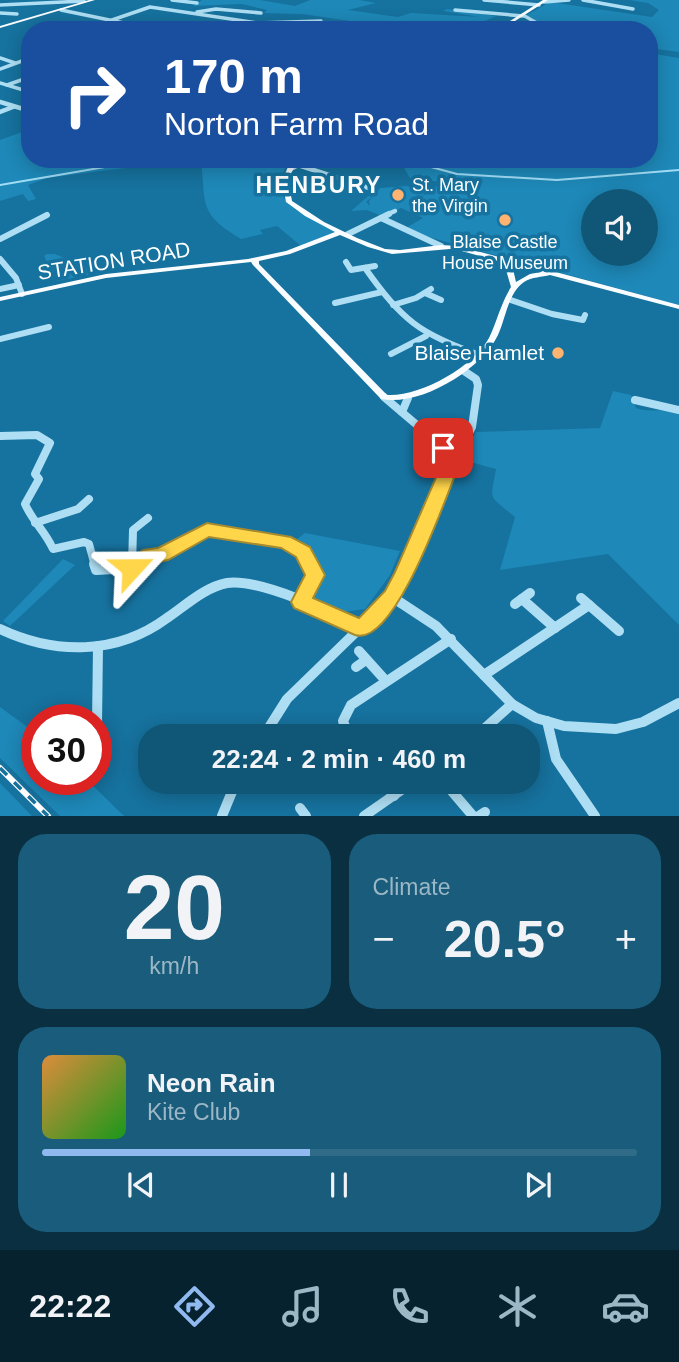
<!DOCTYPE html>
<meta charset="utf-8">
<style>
:root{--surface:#105676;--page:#195c7b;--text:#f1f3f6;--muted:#9cb7c5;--line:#306c88;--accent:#90b9f0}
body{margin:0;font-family:Arial,sans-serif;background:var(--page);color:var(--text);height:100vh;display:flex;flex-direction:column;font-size:26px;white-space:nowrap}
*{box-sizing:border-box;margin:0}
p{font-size:23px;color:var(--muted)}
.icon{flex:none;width:38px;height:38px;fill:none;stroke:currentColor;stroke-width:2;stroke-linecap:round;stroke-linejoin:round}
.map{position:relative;height:816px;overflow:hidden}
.details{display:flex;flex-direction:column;gap:18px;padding:18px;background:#092f41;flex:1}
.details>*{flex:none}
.top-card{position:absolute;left:21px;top:21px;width:637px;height:147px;border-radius:28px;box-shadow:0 4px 18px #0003;background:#1a4fa0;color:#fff;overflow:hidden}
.fabs{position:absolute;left:581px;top:189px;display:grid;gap:14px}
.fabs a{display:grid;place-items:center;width:77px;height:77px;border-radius:50%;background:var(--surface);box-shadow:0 4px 18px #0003;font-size:35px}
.speed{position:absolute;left:21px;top:704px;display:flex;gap:14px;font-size:35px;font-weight:700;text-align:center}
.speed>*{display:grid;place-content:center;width:91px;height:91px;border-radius:50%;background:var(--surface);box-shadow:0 4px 18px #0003;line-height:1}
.speed .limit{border:10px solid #d22;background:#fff;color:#111}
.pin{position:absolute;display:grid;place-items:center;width:60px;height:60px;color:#fff;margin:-30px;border-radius:14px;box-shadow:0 4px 10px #0006}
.me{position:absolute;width:77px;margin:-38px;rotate:66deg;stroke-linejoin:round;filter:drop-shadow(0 0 5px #0008)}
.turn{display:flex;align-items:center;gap:24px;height:147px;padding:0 28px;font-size:32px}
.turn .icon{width:91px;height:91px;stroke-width:2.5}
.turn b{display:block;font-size:49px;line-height:60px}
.big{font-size:52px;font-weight:700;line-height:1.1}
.details .tile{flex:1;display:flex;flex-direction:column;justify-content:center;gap:10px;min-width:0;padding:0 24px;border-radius:28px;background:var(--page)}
.details .dial{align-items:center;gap:0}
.dial b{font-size:91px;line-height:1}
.song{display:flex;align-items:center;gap:21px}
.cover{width:84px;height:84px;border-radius:10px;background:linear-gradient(135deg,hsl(30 70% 55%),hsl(120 70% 35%))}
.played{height:7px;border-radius:4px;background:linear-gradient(90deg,var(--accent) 45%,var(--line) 45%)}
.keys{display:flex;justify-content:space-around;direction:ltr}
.heat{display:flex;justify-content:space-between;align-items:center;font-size:38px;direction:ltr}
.details .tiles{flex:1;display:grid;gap:18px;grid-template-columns:1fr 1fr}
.tile:last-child{grid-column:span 2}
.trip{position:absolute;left:138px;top:724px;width:402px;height:70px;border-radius:28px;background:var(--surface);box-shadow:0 4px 18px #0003;font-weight:700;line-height:70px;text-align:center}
.dock{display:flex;height:112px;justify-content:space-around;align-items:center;background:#06222f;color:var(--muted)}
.dock .icon{width:49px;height:49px}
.dock .current{color:var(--accent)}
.dock b{font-size:32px;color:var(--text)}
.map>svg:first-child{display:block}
.green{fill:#1e88b8;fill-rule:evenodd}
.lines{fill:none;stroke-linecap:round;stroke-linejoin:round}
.stream{stroke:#a0dcf5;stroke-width:2}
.minor-far4{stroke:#aedef3;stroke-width:3.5}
.minor-far3{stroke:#aedef3;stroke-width:4.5}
.minor-far2{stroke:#aedef3;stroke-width:6}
.minor-far1{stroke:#aedef3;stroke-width:8}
.minor{stroke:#aedef3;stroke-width:10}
.major{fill:#fafdff;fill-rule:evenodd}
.rail-casing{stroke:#fff;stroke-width:6}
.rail{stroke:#16729e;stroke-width:3.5;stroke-dasharray:10;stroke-linecap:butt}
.route{fill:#ffd54a;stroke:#a68a30;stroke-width:2}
.poi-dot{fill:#ffb370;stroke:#16729e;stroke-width:2.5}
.labels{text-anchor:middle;stroke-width:7;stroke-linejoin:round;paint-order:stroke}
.far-poi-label{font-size:18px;fill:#fff;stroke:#16729e;text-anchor:start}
.street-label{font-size:21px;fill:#fff;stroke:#16729e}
.poi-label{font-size:21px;fill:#fff;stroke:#16729e;text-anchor:end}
.far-district-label{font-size:23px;font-weight:bold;letter-spacing:2px;fill:#fff;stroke:#16729e}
</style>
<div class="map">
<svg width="679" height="816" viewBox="0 0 679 816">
<rect width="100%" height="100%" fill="#16729e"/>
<g class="green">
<polygon points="202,0 260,0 295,6 310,0 359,0 376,3 348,10 398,17 411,13 479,17 443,11 447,9 496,16 467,29 428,25 409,30 374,26 361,29 357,22 302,14 264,13 267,10 242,4 193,6"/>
<polygon points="629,0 679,0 679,52 649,48 649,30 542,30 541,24 527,15 550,2 652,17 659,10 648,3"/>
<path d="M649,53L679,58V305L421,235L406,228L423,218L401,208L382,216L367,210L351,211L373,192L374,195L366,202L370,206L369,201L380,188L406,186L429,189L420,198L434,187L448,183L410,178L399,159H649ZM593,201H646V254H593Z"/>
<polygon points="30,129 30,159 196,159 47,178 28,185 36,199 28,201 23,194 0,201 0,140"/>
<path d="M201,159H291C259,204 308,215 337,231L301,246L277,226L260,230L263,234L241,239C198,213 206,205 201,159Z"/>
<polygon points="47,254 55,254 99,273 57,281 44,256"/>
<path d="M613,391L631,395L636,408C649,413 664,408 679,412V625L608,554L500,570L515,517C488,495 490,502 496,469L459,459L476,432L600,428Z"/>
<polygon points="305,533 400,551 390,575 365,609 344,612 312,598 323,576 311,547 297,539"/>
<polygon points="63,559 75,565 10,626 3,621"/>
<polygon points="0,707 37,734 37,779 86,779 124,816 60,816 0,758"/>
<polygon points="0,783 32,816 0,816"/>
</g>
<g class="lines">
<g class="stream">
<polyline points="309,163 328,165 405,160 457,174 557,180 679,170"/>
<polyline points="0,185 134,162 181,159"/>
</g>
<g class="minor-far4">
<polyline points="172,0 197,3"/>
<polyline points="484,0 539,5"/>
<polyline points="583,0 633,9"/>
<polyline points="544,2 569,0"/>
<polyline points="0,5 84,1"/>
<polyline points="61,10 158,30"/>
<polyline points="455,10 523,16"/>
<polyline points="197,12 216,9 261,13"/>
<polyline points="0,13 17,14"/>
<polyline points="523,15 547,29"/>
<polyline points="112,20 150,7 257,23 258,28"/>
<polyline points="257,23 321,21"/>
<polyline points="103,30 123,23"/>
<polyline points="204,30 293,30"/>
<polyline points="315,30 350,28"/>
<polyline points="0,58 15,63"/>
<polyline points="0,69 30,58"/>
<polyline points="0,83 30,92"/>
<polyline points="7,85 30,77"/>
</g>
<g class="minor-far3">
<polyline points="0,102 30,111"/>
<polyline points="0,112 13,107"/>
<polyline points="301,166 372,189"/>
<polyline points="289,170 309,159"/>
<polyline points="386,215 395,211"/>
</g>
<g class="minor-far2">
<polyline points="381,218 441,246"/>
<polyline points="348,234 389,214"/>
<polyline points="0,239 47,215"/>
<polyline points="0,259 16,278 22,294"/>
<polyline points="346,262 351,270 375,266"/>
<path d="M365,268C402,320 419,334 480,355"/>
<polyline points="0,289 19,285"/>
<polyline points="425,293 441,300"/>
<polyline points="508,299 552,314 583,320 585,315"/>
<polyline points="335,303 382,292"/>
<polyline points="393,305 416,298 431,289"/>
<polyline points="0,339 49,327"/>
<polyline points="391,354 426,336"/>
</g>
<g class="minor-far1">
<polyline points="384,397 444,448 448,458 447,474 406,566"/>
<polyline points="635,400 679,410"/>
<polyline points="402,412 408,398"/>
<path d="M0,436L37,435L50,443L35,474L39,479L25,504C33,522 45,531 53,549L84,542L89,544L95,566"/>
<polyline points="463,445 472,427 478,385 476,379 464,371"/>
<polyline points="35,523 78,509 89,499"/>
<polyline points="132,566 133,530 148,518"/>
<polyline points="135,566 149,556 161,555 207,530 294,545 310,559 312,566"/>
</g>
<g class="minor">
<polyline points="94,564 96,570 132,568 138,564"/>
<polyline points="132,568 132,564"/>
<polyline points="392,597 436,626 512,704 536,718 564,726 616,729 643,722 679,703"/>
<polyline points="581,598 619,631"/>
<polyline points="522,599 555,628"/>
<polyline points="301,602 315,575 312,564"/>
<polyline points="515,604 530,593"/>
<path d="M0,629C55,655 117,655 167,618C185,606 205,587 227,583C259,578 334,613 363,629"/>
<polyline points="359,651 386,681"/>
<polyline points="356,667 366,660"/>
<polyline points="484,675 589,605"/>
<polyline points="547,721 556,759 595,816"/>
<polyline points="97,725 98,646"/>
<polyline points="263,737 287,699 392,597 407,564"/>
<polyline points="349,737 343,721 351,705 451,639"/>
<polyline points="475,737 512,704"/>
<polyline points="384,782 394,796"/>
<polyline points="444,782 473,816"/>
<polyline points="300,808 306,816"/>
<polyline points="222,816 236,782"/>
<polyline points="364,816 413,782"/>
<polyline points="479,816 485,812"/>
</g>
<g class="major">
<polygon points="89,0 95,0 0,28 0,26"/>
<polygon points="543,0 548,0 501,30 496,30"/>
<path d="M292,159H298L288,180L292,201L324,222L357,238L385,249L400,250L441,245L458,246L679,305V309L550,275C542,277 532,277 524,282C508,293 506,318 498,335C481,370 420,407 381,399L253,265L251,262L106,278L0,301V297L106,274L248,259L286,251L335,232L305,216L286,202L282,180ZM340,235L368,247L392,254L450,249L458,250L498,261L506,270L511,287C501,303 497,321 489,338C473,367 420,397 387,395L259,264V261L290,254ZM508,263L541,272L530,274L516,282L513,269Z"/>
</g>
<defs>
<polyline id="rail" points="0,768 48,816"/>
</defs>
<use href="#rail" class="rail-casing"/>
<use href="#rail" class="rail"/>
</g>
<path class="route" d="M443,442L449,444L456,458V473C444,502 394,648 355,635L294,608L291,602L305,575L296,557L281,548L209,537L168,560L153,563L139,573H125L122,568L143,550L158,548L207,523L291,537L310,547L325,575L313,598L359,618L385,591L395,572L438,473L439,458L435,448Z"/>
<g class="poi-dot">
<circle cx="398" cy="195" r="7"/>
<circle cx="505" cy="220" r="7"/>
<circle cx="558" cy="353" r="7"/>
</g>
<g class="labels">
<g class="far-poi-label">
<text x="412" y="191">St. Mary<tspan x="412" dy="21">the Virgin</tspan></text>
<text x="505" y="248" text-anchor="middle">Blaise Castle<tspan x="505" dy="21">House Museum</tspan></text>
</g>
<g class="street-label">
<text transform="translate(114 261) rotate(-9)" y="7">STATION ROAD</text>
</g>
<g class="poi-label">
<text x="544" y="360">Blaise Hamlet</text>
</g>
<g class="far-district-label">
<text x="319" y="193">HENBURY</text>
</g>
</g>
</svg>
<div class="fabs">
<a><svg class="icon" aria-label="sound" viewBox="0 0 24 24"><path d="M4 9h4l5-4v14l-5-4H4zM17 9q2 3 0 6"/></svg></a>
</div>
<div class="speed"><div class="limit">30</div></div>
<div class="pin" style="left:443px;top:448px;background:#d93025"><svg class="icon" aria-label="arrive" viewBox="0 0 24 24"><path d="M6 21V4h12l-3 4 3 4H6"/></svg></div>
<svg class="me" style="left:132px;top:568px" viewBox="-20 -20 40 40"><path d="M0-17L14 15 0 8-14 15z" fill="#ffd54a" stroke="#fff" stroke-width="4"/></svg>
<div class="trip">22:24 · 2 min · 460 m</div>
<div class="top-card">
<div class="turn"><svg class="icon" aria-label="right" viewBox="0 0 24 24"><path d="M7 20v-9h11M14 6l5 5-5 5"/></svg><div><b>170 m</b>Norton Farm Road</div></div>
</div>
</div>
<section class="details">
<div class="tiles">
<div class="tile dial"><b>20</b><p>km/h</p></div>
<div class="tile"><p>Climate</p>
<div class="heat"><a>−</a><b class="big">20.5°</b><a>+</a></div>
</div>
<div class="tile">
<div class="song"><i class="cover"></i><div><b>Neon Rain</b><p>Kite Club</p></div></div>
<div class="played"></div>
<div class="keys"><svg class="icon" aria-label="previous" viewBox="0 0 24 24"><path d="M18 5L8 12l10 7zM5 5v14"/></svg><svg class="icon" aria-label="pause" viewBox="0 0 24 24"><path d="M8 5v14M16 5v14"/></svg><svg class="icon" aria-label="next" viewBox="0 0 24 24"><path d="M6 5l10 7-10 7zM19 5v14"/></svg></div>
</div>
</div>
</section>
<nav class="dock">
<b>22:22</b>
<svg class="icon current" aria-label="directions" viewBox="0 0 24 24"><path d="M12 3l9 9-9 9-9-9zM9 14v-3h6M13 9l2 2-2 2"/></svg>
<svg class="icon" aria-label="music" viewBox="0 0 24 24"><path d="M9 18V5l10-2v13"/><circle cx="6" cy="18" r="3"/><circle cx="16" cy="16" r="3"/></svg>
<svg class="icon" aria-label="phone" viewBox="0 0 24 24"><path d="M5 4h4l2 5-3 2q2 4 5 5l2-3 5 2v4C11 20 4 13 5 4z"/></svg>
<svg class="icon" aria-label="climate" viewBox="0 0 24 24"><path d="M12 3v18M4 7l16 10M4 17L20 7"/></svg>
<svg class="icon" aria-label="car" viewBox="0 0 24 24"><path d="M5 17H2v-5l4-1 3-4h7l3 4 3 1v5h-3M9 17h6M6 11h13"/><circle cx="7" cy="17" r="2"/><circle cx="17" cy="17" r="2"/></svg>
</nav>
